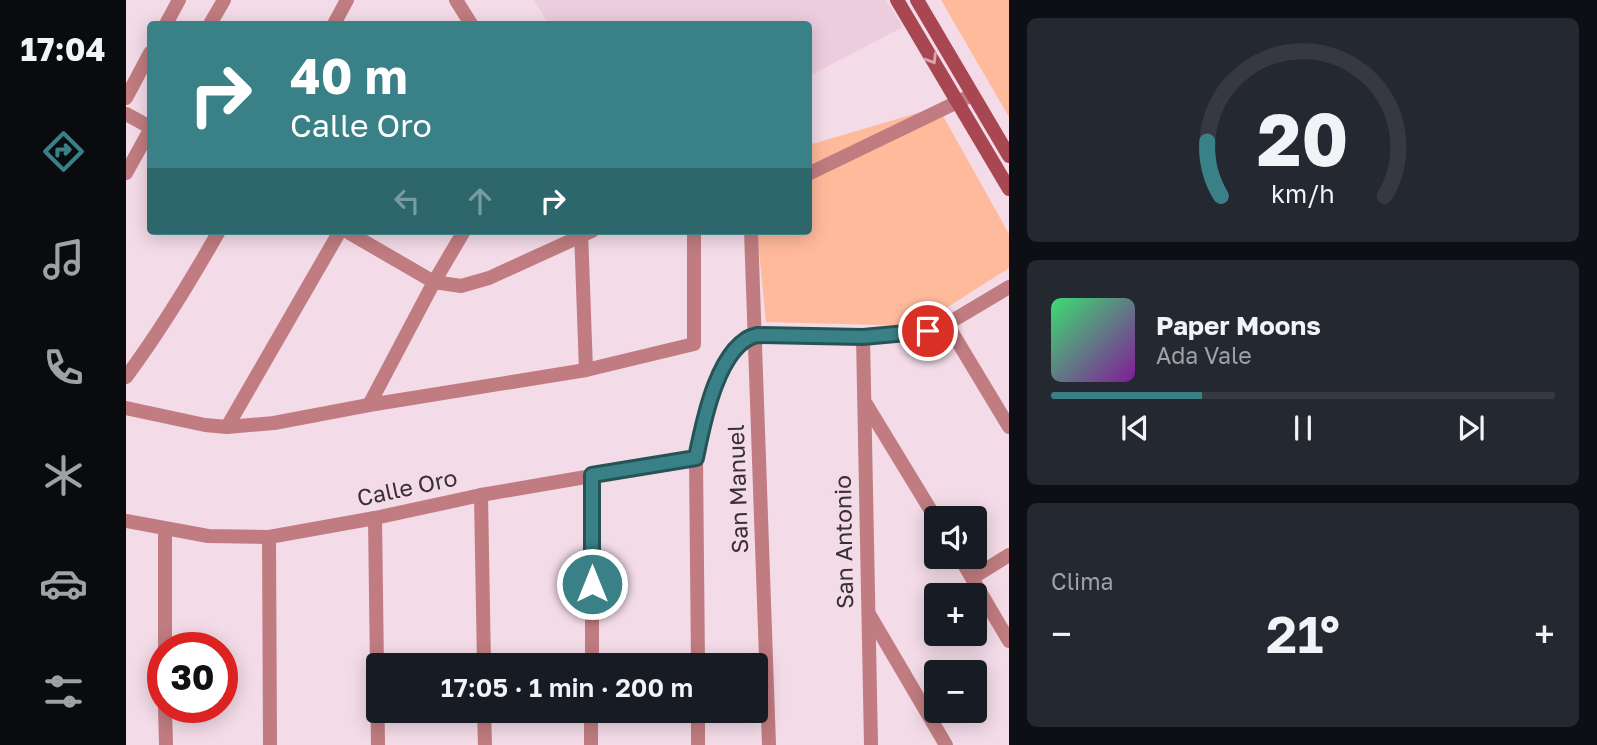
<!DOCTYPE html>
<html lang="es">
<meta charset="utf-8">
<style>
:root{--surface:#171b24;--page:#242831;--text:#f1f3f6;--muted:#9ea1a6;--line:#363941;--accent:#398186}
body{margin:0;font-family:"Golos Text",sans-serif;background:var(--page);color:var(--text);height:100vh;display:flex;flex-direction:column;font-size:26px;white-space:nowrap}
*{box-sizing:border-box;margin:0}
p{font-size:23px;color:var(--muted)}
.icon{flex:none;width:38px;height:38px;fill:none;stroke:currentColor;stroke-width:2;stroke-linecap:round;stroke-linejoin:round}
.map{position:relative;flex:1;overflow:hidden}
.sheet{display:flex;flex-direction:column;gap:18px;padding:18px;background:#0d0f14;width:588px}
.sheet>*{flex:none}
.banner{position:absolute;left:21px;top:21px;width:665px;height:214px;border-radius:7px;box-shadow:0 4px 18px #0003;background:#398186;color:#fff;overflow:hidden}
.buttons{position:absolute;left:798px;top:506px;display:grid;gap:14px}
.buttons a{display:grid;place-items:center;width:63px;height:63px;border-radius:7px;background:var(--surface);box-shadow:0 4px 18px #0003;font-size:35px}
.speed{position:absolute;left:21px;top:632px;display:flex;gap:14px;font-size:35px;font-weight:700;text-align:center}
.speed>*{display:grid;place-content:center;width:91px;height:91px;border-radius:50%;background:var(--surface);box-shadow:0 4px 18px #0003;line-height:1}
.speed .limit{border:10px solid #d22;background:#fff;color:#111}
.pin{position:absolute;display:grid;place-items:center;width:60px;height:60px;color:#fff;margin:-30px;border:4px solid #fff;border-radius:50%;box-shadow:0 2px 7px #0007}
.me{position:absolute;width:77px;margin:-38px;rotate:0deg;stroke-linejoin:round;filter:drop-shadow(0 0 5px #0008)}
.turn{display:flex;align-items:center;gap:24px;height:147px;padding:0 28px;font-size:32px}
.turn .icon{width:91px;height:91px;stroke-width:2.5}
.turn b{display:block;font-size:49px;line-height:60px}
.lanes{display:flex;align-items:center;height:66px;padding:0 28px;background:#0003;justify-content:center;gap:35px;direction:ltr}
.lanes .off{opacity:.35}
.big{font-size:52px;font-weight:600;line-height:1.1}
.sheet .tile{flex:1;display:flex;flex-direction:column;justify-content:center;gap:10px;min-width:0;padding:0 24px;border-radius:10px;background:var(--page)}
.sheet .dial{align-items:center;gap:0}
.dial svg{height:182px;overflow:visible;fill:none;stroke:var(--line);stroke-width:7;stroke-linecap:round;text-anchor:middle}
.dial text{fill:var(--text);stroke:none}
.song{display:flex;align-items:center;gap:21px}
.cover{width:84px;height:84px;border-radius:10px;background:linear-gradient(135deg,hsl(140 70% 55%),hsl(290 70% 35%))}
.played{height:7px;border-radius:4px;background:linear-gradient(90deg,var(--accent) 30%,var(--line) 30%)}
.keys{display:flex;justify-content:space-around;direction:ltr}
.heat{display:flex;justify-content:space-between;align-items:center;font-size:38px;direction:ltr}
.trip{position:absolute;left:240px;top:653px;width:402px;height:70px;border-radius:7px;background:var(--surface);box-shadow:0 4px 18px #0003;font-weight:600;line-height:70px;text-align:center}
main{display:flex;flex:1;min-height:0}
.tabs{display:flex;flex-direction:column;width:126px;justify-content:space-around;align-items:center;background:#090b0e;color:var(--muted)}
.tabs .icon{width:49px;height:49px}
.tabs .on{color:var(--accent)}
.tabs b{font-size:32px;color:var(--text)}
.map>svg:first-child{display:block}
.built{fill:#eccddd}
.green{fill:#ffba9b}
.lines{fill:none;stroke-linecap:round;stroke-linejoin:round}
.street{stroke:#c07c80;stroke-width:14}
.secondary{stroke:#a84651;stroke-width:14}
.oneway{stroke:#d9a7b2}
.route-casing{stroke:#255457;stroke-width:18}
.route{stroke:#398186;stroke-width:12}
.labels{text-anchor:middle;stroke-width:7;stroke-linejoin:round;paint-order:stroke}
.street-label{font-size:23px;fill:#393034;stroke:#f3dbe7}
</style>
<main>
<nav class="tabs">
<b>17:04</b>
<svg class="icon on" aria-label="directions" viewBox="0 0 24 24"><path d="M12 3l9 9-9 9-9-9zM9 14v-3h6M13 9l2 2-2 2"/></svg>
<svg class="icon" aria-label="music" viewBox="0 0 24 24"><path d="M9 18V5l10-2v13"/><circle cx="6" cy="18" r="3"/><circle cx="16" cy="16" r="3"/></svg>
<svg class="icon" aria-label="phone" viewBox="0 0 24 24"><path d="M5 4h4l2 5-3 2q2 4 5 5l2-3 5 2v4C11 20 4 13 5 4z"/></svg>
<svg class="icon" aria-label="climate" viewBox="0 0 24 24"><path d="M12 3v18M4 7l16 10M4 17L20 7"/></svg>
<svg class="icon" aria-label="car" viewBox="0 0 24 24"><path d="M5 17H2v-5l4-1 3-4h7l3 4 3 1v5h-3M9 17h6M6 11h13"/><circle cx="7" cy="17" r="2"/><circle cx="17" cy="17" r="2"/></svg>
<svg class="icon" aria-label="filters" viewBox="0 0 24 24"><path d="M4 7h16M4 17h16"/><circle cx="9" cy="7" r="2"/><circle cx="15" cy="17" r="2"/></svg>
</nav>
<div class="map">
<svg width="883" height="745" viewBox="0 0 883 745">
<rect width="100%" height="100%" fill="#f3dbe7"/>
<polygon class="built" points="408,0 760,0 777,27 683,76 682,24 423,24"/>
<g class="green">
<polygon points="815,0 883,0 883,117"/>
<polygon points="812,107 883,234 883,268 792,326 640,322 631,231 682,231 683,145"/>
</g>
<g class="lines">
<g class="street">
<polyline points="330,0 345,24"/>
<polyline points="40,24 53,0"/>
<polyline points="84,24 98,0"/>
<polyline points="208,24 221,0"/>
<polyline points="0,98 24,53"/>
<polyline points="0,114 24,127"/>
<polyline points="0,173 24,130"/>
<polyline points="682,174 846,95"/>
<polyline points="220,231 308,282 335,286 363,278 466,231"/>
<polyline points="455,231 460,370"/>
<polyline points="625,231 643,745"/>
<polyline points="821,324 883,427"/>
<polyline points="737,337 745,745"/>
<path d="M0,377C35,330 64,282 93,231"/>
<polyline points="740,404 810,519"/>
<polyline points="243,405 308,282 338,231"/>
<polyline points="0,408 79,425 101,427 148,423 243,405 460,370 568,344 568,231"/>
<polyline points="101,427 214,231"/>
<polyline points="355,495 358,665"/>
<polyline points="249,518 252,745"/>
<polyline points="0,521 82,536 143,537 249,518 355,495 570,458"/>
<polyline points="39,529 39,648"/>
<polyline points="143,537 144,745"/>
<polyline points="833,556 883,641"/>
<polyline points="846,578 883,555"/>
<polyline points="743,614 820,745"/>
<polyline points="466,665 466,475"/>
<polyline points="572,665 570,458 581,404 596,371 612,344 620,337 631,335 737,337 802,331 821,324 883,287"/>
<polyline points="39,707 40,745"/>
<polyline points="358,710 359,745"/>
<polyline points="572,710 572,745"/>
<polyline points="465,745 465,710"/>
</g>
<g class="secondary">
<polyline points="771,0 883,189"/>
<polyline points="791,0 883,156"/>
</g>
</g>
<defs><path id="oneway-chevron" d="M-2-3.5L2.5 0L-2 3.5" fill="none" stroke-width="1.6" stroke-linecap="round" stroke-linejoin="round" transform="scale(1.75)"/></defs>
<use class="oneway" href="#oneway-chevron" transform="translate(806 59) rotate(59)"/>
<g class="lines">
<defs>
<path id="route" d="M466,584V475L570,458C577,423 592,344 631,335L737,337L802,331"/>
</defs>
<use href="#route" class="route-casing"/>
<use href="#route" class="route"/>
</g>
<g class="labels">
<g class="street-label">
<text transform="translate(281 488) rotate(-12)" y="8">Calle Oro</text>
<text transform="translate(612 489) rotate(-92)" y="8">San Manuel</text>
<text transform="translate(718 542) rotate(-91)" y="8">San Antonio</text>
</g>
</g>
</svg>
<div class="buttons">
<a><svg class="icon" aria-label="sound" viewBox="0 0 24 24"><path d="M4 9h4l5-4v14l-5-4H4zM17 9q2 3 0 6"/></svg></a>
<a>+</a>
<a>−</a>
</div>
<div class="speed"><div class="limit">30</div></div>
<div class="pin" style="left:802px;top:331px;background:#d93025"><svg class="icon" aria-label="arrive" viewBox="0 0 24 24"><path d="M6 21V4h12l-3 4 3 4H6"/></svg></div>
<svg class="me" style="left:466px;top:584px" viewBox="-20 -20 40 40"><circle r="17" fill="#398186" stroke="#fff" stroke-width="3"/><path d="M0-11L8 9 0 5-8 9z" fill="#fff"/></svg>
<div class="trip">17:05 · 1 min · 200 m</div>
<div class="banner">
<div class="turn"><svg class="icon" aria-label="right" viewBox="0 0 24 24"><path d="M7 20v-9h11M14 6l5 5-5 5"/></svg><div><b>40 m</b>Calle Oro</div></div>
<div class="lanes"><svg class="icon off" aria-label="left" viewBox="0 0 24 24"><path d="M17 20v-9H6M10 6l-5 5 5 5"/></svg><svg class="icon off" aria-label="ahead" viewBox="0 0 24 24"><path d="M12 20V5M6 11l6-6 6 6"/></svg><svg class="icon" aria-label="right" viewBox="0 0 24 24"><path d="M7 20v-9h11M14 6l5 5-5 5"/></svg></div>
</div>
</div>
<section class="sheet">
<div class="tile dial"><svg viewBox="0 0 100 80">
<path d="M14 69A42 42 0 1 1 86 69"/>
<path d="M14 69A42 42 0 0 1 8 45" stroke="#398186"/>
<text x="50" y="56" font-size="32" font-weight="700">20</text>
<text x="50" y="72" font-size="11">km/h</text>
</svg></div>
<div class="tile">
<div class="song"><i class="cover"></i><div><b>Paper Moons</b><p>Ada Vale</p></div></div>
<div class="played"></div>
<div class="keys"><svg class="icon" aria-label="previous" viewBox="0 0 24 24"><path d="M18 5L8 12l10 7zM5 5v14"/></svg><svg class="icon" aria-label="pause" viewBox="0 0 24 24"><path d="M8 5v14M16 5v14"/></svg><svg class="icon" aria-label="next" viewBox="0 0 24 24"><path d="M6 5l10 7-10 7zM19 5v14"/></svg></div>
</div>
<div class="tile"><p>Clima</p>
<div class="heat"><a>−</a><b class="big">21°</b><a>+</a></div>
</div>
</section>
</main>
